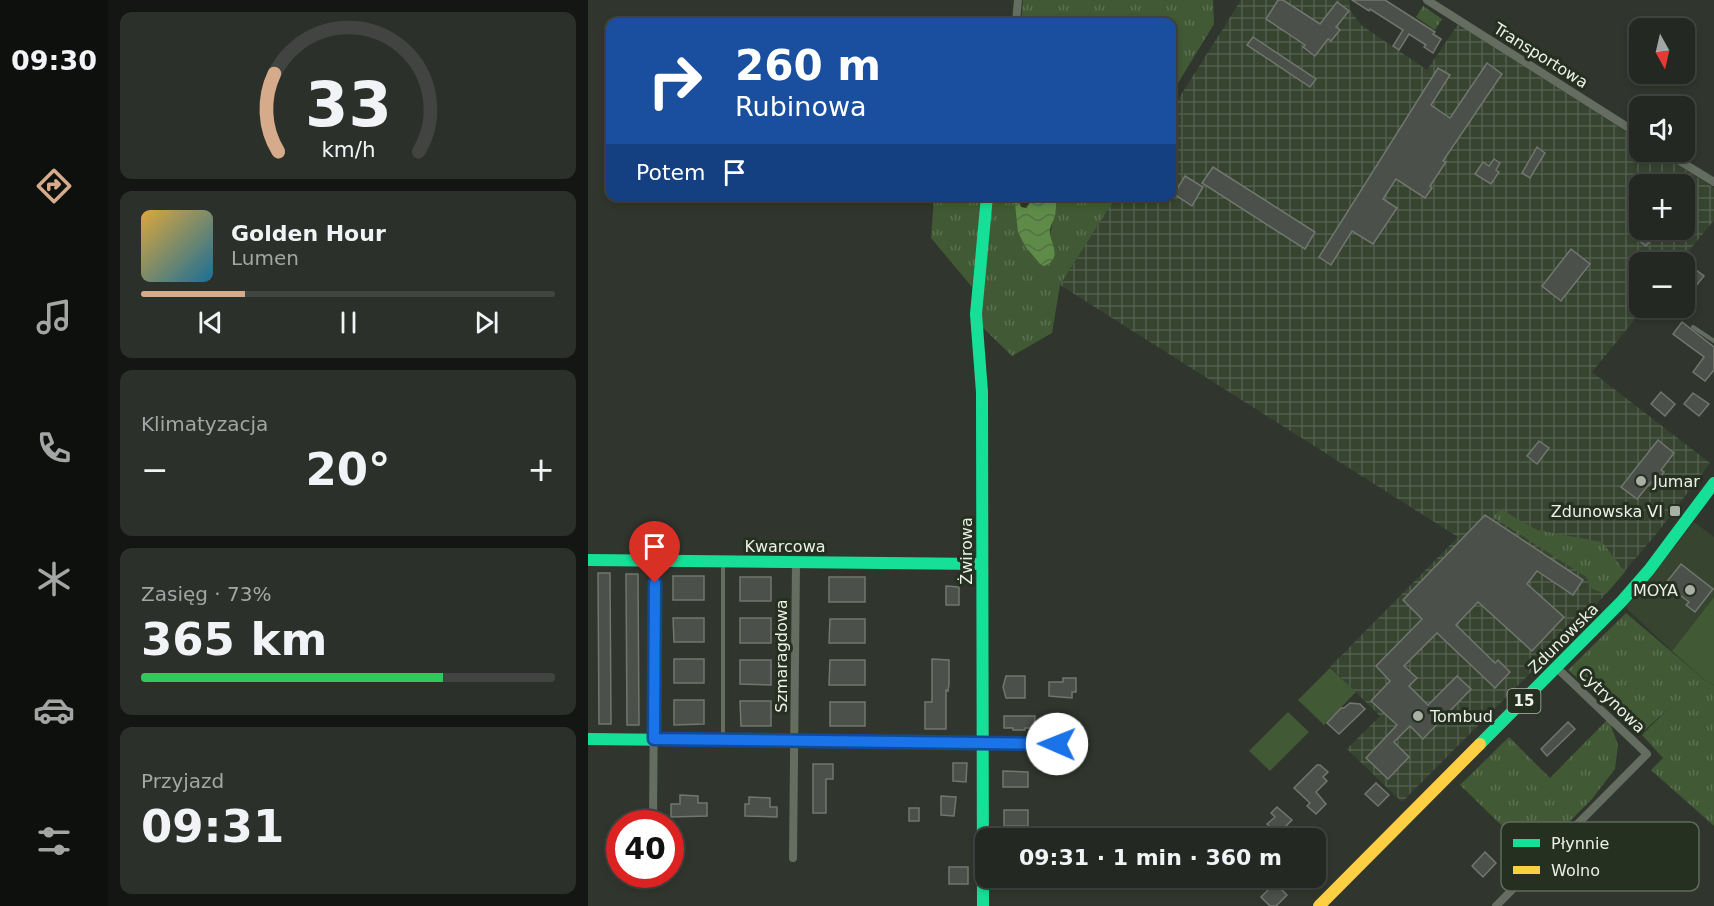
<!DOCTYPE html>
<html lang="pl">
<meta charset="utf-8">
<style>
:root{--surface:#242822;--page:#2c302a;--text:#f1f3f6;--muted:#a3a6a5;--line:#414440;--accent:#d6ab8b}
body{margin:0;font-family:"DejaVu Sans",sans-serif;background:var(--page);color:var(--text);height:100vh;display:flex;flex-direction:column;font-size:22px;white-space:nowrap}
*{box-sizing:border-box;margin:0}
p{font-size:20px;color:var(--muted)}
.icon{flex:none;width:33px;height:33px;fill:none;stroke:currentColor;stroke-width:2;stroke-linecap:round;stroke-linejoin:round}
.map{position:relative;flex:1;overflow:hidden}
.drawer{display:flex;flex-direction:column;gap:12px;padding:12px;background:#141613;width:480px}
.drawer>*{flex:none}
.hud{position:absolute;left:18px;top:18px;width:570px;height:183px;border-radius:12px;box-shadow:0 3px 9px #0003,0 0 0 2px var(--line);background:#1a4fa0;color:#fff;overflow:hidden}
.needle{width:39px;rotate:172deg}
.buttons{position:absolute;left:1041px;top:18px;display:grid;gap:12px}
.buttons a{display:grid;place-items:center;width:66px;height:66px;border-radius:12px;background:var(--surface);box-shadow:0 3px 9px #0003,0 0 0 2px var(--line);font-size:30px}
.speed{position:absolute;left:18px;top:810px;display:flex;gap:12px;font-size:30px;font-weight:700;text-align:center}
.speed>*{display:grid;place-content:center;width:78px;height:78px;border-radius:50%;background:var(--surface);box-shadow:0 3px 9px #0003,0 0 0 2px var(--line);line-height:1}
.speed .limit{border:9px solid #d22;background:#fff;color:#111}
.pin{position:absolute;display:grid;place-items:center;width:51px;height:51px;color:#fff;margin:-62px -26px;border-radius:50% 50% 50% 0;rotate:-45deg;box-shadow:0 0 6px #0007}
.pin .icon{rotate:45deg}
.me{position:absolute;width:66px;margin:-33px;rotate:271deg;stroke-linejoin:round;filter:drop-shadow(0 0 4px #0008)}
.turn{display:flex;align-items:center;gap:21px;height:126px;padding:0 30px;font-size:27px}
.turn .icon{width:78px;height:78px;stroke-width:2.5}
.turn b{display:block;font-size:42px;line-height:51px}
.then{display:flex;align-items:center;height:57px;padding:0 30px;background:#0003;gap:12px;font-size:22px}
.big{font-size:45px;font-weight:700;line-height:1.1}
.drawer .widget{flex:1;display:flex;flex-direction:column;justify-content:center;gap:9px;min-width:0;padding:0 21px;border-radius:12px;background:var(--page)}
.drawer .dial{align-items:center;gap:0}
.dial svg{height:156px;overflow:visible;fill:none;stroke:var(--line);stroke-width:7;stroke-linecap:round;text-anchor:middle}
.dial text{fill:var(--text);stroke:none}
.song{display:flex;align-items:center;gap:18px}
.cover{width:72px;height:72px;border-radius:9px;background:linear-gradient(135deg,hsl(40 70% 55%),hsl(200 70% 35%))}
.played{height:6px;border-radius:3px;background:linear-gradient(90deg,var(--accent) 25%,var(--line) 25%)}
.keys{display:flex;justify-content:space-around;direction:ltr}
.heat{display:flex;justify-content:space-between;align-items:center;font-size:33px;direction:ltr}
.charge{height:9px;border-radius:4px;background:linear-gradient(90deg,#34c759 73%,var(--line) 0)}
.trip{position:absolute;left:387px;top:828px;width:351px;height:60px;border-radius:12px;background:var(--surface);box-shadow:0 3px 9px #0003,0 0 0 2px var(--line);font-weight:700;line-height:60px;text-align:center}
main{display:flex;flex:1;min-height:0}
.menu{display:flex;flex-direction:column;width:108px;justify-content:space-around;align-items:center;background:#0e100e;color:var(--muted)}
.menu .icon{width:42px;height:42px}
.menu .selected{color:var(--accent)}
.menu b{font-size:27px;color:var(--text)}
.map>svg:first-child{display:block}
.built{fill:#364430}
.industrial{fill:url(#industrial-grid);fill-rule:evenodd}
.grass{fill:url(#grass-tufts)}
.green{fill:#415935}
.water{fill:url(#water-waves)}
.building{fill:#4c504a;stroke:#71766f;stroke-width:1.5}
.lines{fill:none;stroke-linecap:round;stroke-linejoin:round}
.lane{stroke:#646d5f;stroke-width:4}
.street{stroke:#646d5f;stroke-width:8}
.fast{stroke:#16e098;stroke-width:12}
.slow{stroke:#ffcf43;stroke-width:12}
.route-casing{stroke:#114b97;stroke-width:15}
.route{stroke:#1a73e8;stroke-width:10}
.poi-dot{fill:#a9b0a6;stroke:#253020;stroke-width:2}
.labels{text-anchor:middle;stroke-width:6;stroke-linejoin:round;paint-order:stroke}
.shield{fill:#253020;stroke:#afb7ab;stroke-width:1.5}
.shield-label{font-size:15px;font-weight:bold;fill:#eaf1e7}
.street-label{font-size:16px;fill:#eaf1e7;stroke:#253020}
.poi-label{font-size:16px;fill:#eaf1e7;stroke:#253020;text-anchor:start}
.key{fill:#253020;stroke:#606a5c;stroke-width:1.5}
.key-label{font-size:16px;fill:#eaf1e7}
</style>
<main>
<nav class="menu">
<b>09:30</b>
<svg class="icon selected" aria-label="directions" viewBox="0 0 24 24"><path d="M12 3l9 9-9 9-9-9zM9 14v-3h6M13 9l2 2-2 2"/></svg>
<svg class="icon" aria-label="music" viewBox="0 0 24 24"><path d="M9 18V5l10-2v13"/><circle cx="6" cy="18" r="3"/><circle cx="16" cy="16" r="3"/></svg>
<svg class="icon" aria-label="phone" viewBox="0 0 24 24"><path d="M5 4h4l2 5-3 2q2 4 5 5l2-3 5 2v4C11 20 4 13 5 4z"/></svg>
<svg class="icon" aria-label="climate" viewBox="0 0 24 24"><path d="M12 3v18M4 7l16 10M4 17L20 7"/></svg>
<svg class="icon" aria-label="car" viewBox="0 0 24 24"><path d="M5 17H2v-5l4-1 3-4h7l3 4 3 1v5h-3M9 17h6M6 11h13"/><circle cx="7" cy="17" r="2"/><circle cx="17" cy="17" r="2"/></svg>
<svg class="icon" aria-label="filters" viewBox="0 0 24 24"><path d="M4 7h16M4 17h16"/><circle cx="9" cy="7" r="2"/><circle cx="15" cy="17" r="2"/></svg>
</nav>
<section class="drawer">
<div class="widget dial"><svg viewBox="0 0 100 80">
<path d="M14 69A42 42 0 1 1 86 69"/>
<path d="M14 69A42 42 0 0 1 12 29" stroke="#d6ab8b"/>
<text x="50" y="56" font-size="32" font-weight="700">33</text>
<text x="50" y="72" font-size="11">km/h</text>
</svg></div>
<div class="widget">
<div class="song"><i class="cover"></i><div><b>Golden Hour</b><p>Lumen</p></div></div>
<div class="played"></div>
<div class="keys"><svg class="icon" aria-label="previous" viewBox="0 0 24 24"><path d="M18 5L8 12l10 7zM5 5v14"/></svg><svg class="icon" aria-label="pause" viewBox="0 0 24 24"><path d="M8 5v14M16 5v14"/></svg><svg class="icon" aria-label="next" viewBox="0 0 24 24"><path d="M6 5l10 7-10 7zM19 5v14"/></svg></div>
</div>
<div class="widget"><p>Klimatyzacja</p>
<div class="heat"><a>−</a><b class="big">20°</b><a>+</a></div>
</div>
<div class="widget"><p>Zasięg · 73%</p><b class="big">365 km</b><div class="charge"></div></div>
<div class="widget"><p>Przyjazd</p><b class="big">09:31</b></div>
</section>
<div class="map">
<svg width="1126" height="906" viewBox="0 0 1126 906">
<defs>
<pattern id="industrial-grid" width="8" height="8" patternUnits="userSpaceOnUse" patternTransform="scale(1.5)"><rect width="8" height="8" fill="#364430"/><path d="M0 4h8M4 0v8" fill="none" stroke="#535f4e"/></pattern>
<pattern id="grass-tufts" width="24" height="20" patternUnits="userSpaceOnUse" patternTransform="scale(1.5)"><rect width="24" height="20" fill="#415935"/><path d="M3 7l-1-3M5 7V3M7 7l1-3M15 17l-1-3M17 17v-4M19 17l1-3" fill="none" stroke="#5d7152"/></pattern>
<pattern id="water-waves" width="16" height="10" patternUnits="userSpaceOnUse" patternTransform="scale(1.5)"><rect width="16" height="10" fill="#5e8b47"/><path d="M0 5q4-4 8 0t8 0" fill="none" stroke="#547046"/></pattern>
</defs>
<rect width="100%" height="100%" fill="#30362e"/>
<polygon class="built" points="1106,522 1126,537 1126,597 1084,651 1038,608"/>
<path class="industrial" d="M653,0H761L762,10L773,25L839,70L870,24L1051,140L1052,152H1069L1126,188V220L1092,262H1052V308H1056L1004,372L1122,463L1069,533L997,618L814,802L759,749L792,716L742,667L870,537L472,285L528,197L584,196V109ZM1052,184H1096V230H1052Z"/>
<g class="grass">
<polygon points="435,0 625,0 626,24 584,93 584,22 433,22"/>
<polygon points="835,6 854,19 847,30 828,17"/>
<polygon points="346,197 395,197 384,287 343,238"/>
<polygon points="403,197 423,197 427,205 433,238 452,264 462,236 469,197 528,197 472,285 464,333 424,356 392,325"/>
<polygon points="912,509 949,530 1014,542 1037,572 1018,594 1004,589 998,577 905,517"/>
<polygon points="1038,613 1118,681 1126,685 1126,826 1063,770 1075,758 1054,735 1083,706 1054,733 980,670"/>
<polygon points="1019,720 1022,723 1030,745 1027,769 1004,799 946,857 872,785 921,737 962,778"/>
</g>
<g class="green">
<polygon points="1126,597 1126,685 1118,681 1084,651"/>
<polygon points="742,668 768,692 736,725 710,700"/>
<polygon points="700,712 721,732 682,771 661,751"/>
</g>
<path class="water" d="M423,197H430L433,207L438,208L446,197H469C468,203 468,209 467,216C466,220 463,224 462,229C460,242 477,257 456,266L452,264L437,246L430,232L427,205Z"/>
<g class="building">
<polygon points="690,0 695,0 732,24 749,2 761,11 748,27 752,30 743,41 740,39 727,56 715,47 717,45 678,19"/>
<polygon points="764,0 797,0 847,32 845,34 853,39 845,53 836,47 838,45 821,34 811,50 805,46 815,30 782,9 781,11"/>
<polygon points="665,37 728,79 722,87 659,45"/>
<polygon points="899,63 914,74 855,161 858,162 842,186 844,188 837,198 808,179 795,199 809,208 785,244 764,231 743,265 731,257 850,68 862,75 843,105 862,118"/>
<polygon points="949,147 957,153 942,178 934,173"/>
<polygon points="906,159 912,163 908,170 911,172 903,184 887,174 895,162 901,166"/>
<polygon points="625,167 727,232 717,249 614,183"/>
<polygon points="597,176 615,187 604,206 586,194"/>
<polygon points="1047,230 1071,230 1058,246 1043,235"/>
<polygon points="983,249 1002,264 973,301 954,286"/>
<polygon points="1096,261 1116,276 1107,287 1103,284 1101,287 1096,283"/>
<polygon points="1094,322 1126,347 1126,370 1117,381 1105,372 1116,357 1085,334"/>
<polygon points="1073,392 1087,404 1077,416 1063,404"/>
<polygon points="1105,393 1121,404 1111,416 1096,404"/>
<polygon points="1070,440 1086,453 1073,470 1076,472 1066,485 1063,482 1049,499 1033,487"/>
<polygon points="951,441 961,448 949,464 939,456"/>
<polygon points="897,515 995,580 985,595 949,571 939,584 976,617 944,651 890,602 868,625 907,663 910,660 922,672 907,688 849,633 816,666 829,678 821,686 840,705 869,676 883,689 835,739 822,726 806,742 821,757 800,779 778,758 809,725 783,701 802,681 788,666 834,619 815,600"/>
<polygon points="1093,564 1125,589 1107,612 1098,605 1101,602 1077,584"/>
<polygon points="10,573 22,573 23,724 11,724"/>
<polygon points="38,574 50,574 51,725 39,725"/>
<rect x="85" y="576" width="31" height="24"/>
<rect x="152" y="577" width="31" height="24"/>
<rect x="241" y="577" width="36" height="25"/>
<polygon points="358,586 371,587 371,605 358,605"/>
<polygon points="85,618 116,618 116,642 86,642"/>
<rect x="152" y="618" width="31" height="25"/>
<polygon points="242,619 277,619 277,643 241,643"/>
<rect x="86" y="659" width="30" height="24"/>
<polygon points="344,659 361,660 361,684 360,691 358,690 358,729 337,729 337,702 344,702"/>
<polygon points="152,660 183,660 183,685 152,684"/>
<polygon points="242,660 277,660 277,685 241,685"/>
<polygon points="418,676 437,676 437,698 418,698 415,687"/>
<polygon points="475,678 488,678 488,692 484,692 484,698 461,696 461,682 475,682"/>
<polygon points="86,700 116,700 116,724 86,725"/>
<polygon points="152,701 183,701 183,726 153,726"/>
<rect x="242" y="702" width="35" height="24"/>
<polygon points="762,703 772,704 777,709 751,734 739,723 753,708 756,708"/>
<polygon points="416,716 447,716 446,728 437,728 437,730 425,730 425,728 416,728"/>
<polygon points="980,722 987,729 959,756 953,749"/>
<polygon points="365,763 379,763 378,782 365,781"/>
<polygon points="225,764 245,764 245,779 238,779 238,813 225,813"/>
<polygon points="729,765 732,765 740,772 735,777 739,781 728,792 738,804 728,814 719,806 722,803 706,788"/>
<polygon points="415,771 440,772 440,787 415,787"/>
<polygon points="788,783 801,795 790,806 777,794"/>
<polygon points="92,795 110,796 110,803 119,803 119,816 83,817 83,804 92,804"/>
<polygon points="353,796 368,797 366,816 353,815"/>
<polygon points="161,797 182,798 182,807 189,807 189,817 157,816 157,804 161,804"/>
<polygon points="689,807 704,820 690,834 694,838 681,838 677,835 683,828 679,824 687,817 683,813"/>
<rect x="321" y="808" width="10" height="13"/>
<rect x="416" y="810" width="24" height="16"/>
<polygon points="897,852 908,863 895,877 884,866"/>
<rect x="361" y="867" width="19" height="17"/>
<polygon points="687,883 699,895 688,906 682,906 673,897"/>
</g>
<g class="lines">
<g class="lane">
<polyline points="1105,327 1126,341"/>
<polyline points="135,562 135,738"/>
</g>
<g class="street">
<polyline points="839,0 1052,135"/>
<polyline points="428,22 430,0"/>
<polyline points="1077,152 1126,182"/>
<polyline points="65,824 67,561"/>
<polyline points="205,858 208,563"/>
<polyline points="908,906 1059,754 969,668"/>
</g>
<g class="fast">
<polyline points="0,560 394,564"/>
<polyline points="0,739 469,744"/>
<polyline points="892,744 1034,601 1061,570 1126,483"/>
<polyline points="395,906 394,392 388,314 399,196"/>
</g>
<polyline class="slow" points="731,906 892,744"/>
</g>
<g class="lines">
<defs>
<polyline id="route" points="67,583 66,739 469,744"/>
</defs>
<use href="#route" class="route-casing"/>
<use href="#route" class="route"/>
</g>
<g class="poi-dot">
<circle cx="1053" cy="481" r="6"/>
<rect x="1081" y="505" width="12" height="12" rx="3"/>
<circle cx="1102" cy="590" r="6"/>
<circle cx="830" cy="716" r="6"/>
</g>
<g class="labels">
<rect class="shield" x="919.5" y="689" width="33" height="24" rx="4.5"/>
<g class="shield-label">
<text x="936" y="706">15</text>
</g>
<g class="street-label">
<text transform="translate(953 55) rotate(32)" y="6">Transportowa</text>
<text x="197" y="552">Kwarcowa</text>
<text transform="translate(378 551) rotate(-90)" y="6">Żwirowa</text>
<text transform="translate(975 638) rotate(-45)" y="6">Zdunowska</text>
<text transform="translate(193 656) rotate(-90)" y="6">Szmaragdowa</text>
<text transform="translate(1024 700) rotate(44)" y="6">Cytrynowa</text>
</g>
<g class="poi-label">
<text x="1065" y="487">Jumar</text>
<text x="1075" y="517" text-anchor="end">Zdunowska VI</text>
<text x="1090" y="596" text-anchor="end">MOYA</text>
<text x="842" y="722">Tombud</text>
</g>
</g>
<rect x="913" y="822" width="198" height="69" rx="9" class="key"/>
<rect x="925" y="839" width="27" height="8" fill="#16e098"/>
<rect x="925" y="866" width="27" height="8" fill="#ffcf43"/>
<g class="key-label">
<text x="963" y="849">Płynnie</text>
<text x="963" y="876">Wolno</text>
</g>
</svg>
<div class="buttons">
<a><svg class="needle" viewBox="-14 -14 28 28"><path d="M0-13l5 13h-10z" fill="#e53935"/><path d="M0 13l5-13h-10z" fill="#a3a6a5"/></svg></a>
<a><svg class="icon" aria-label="sound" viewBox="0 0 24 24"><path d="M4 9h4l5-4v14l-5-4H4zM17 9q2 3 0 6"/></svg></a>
<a>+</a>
<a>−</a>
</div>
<div class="speed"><div class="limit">40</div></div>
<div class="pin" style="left:67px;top:583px;background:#d93025"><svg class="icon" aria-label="arrive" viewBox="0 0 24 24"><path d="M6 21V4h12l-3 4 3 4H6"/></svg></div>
<svg class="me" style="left:469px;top:744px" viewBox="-20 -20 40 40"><circle r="19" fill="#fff"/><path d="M0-13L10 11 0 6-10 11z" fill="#1a73e8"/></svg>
<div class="trip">09:31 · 1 min · 360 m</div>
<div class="hud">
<div class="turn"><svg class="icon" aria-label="right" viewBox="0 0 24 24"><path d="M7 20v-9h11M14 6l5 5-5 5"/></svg><div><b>260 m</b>Rubinowa</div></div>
<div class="then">Potem<svg class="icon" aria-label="arrive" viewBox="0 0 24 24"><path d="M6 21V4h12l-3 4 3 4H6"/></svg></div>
</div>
</div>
</main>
